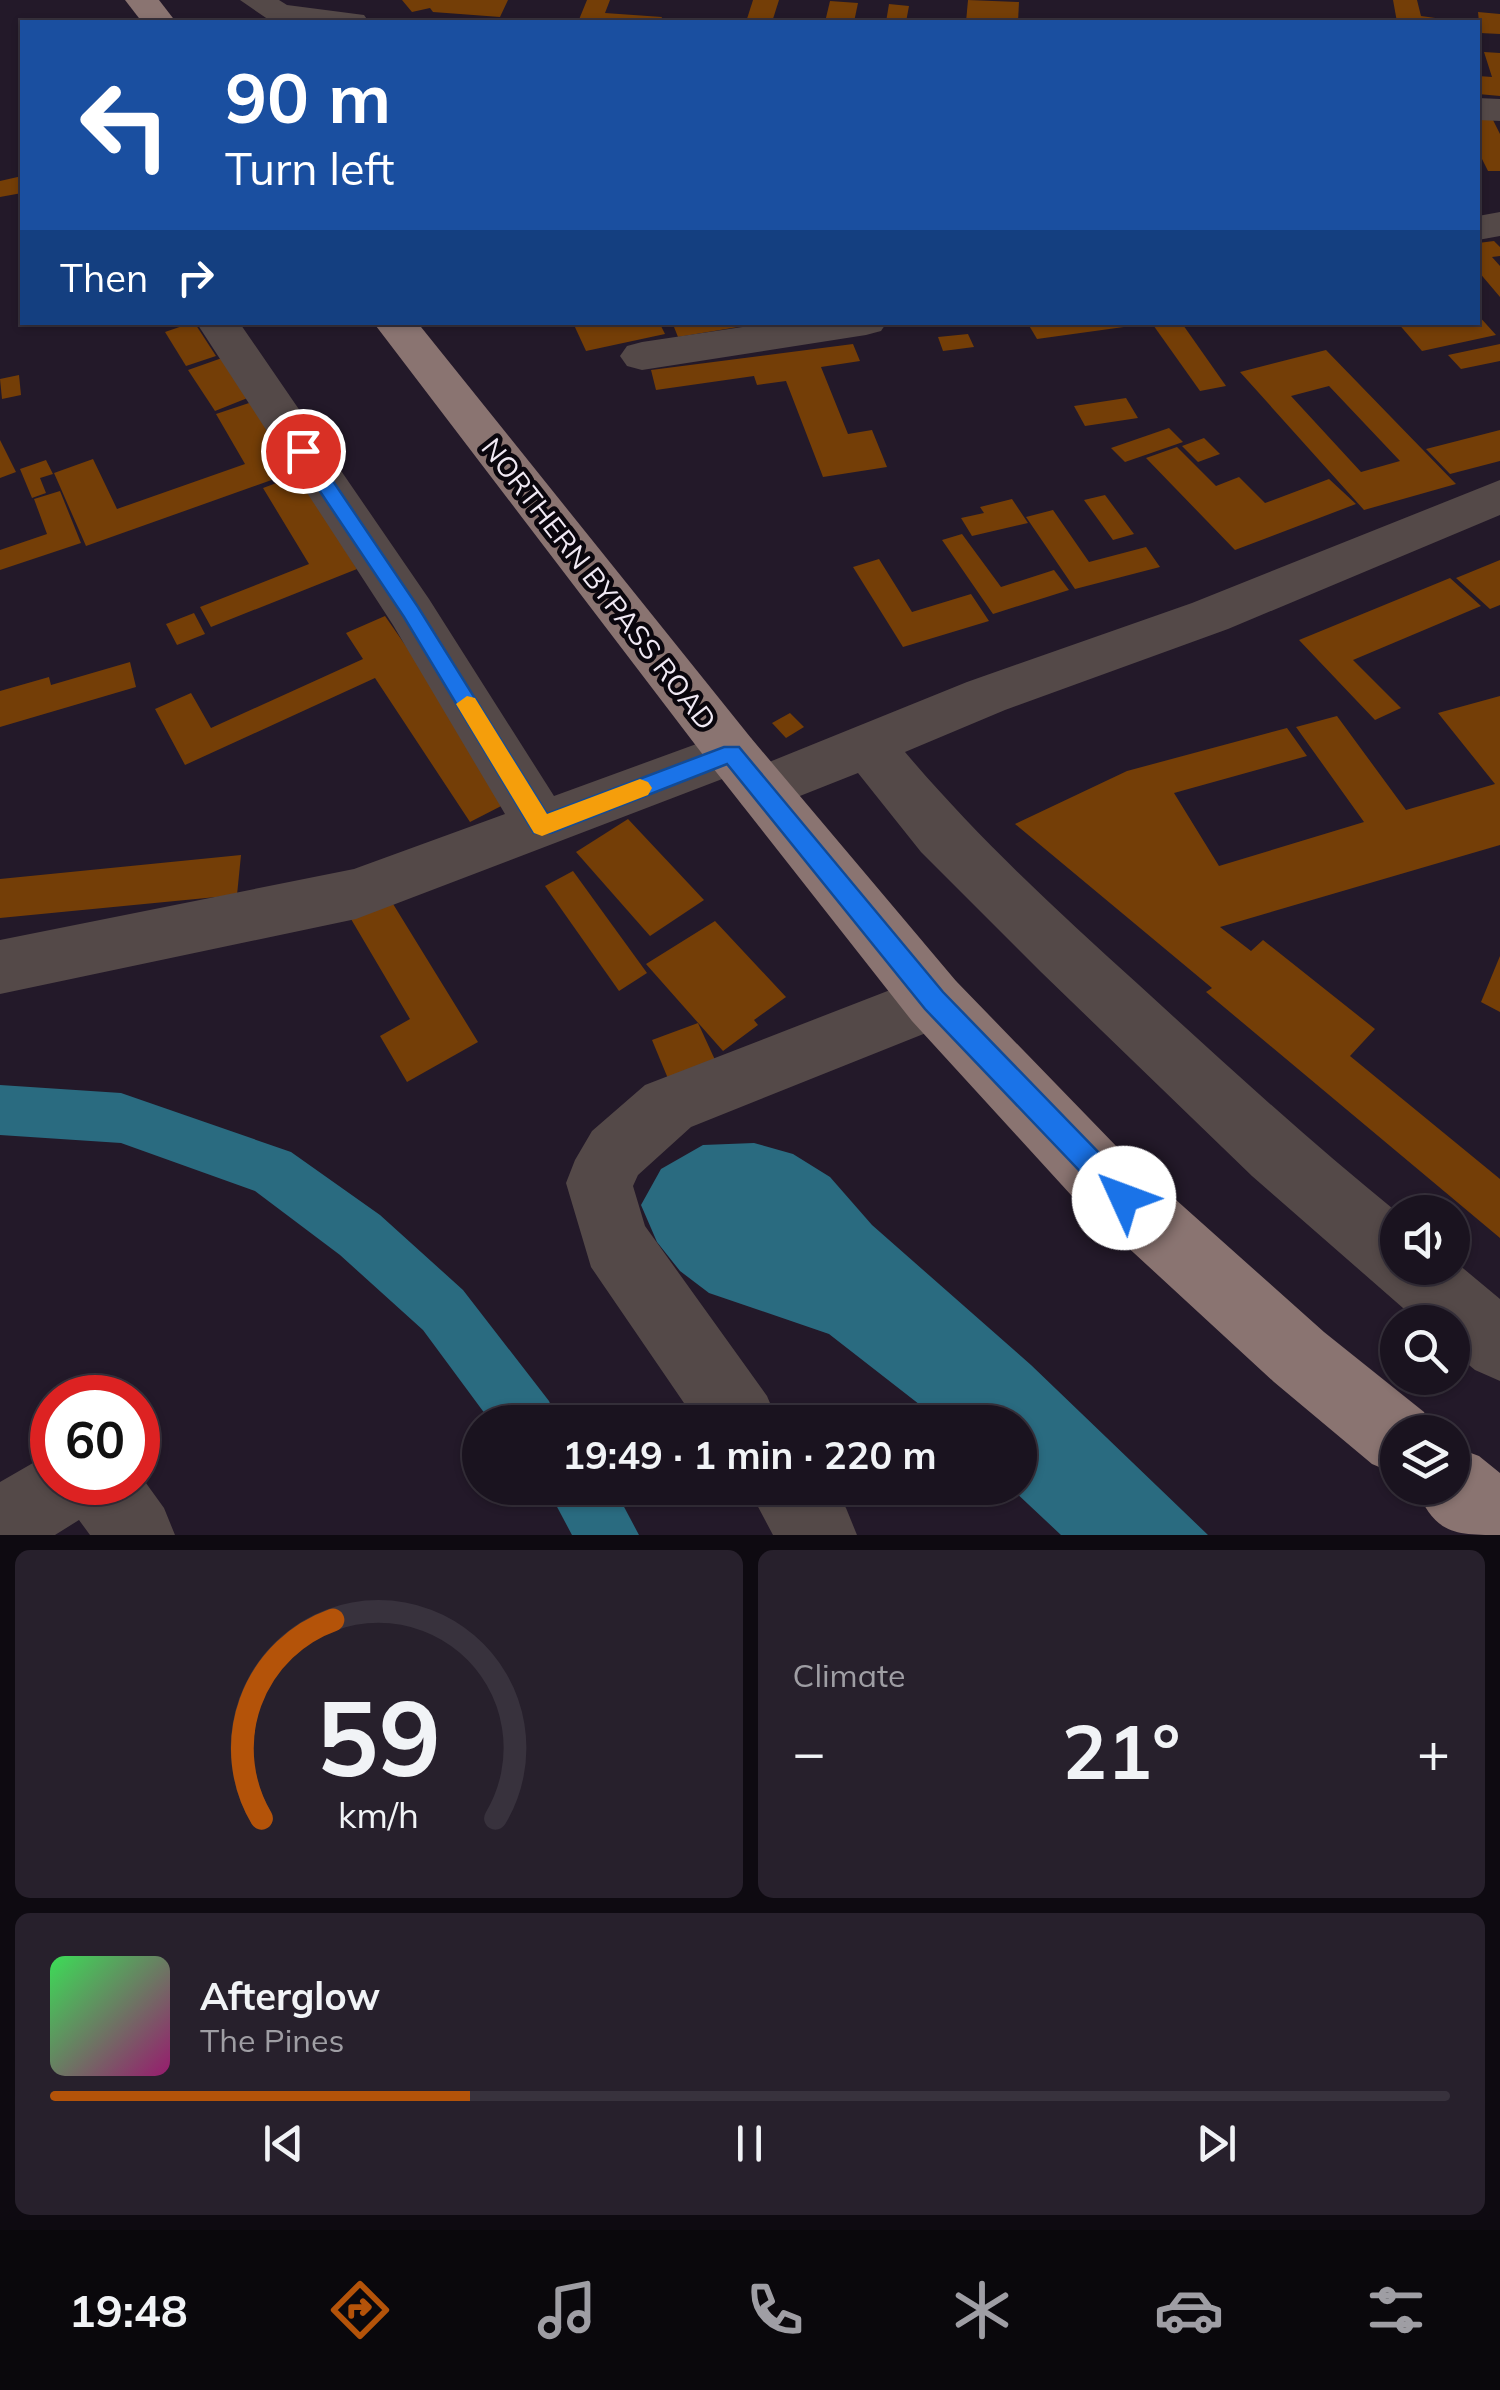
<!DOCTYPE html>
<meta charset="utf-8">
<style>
:root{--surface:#1a131f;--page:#27202c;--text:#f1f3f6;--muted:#9f9ea4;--line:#38323d;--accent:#b45309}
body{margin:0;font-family:Mulish,sans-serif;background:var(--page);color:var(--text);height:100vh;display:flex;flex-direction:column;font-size:38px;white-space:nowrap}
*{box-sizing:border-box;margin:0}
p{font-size:32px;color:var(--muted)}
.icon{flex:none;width:55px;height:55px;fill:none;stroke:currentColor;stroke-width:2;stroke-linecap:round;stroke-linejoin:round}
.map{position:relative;height:1535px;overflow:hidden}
.details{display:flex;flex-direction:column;gap:15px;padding:15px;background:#0e0a11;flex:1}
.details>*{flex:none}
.hud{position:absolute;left:20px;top:20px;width:1460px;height:305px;border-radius:0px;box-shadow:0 2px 8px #0004,0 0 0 2px var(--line);background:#1a4fa0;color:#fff;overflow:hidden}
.buttons{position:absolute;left:1380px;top:1195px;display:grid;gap:20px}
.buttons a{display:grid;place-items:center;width:90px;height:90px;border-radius:50%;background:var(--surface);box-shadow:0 2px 8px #0004,0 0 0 2px var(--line);font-size:50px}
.speed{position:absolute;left:30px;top:1375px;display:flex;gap:20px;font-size:50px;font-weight:700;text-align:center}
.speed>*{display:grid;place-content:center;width:130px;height:130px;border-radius:50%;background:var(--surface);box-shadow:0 2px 8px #0004,0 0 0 2px var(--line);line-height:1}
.speed .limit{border:15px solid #d22;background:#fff;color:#111}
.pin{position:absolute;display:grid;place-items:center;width:85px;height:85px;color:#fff;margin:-42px;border:5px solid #fff;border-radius:50%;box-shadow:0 2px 10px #0007}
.me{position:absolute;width:110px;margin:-55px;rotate:313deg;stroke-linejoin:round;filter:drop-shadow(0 0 8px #0008)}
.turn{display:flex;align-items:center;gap:35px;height:210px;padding:0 40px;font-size:45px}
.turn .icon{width:130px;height:130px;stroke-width:2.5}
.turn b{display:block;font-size:70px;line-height:85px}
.then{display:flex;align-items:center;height:95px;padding:0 40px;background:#0003;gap:20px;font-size:38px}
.big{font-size:75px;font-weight:700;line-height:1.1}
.details .card{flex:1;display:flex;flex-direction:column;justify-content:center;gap:15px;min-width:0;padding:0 35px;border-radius:15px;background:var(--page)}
.details .dial{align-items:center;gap:0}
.dial svg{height:260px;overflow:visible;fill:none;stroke:var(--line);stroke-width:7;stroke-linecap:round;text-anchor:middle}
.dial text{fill:var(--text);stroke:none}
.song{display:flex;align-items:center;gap:30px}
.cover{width:120px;height:120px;border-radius:15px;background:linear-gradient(135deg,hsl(130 70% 55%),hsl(320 70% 35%))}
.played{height:10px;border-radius:5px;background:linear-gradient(90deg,var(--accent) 30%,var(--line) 30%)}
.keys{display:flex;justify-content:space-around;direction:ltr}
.heat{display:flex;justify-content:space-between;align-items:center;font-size:55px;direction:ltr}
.details .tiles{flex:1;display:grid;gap:15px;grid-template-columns:1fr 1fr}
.card:last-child{grid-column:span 2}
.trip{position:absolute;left:462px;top:1405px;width:575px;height:100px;border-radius:50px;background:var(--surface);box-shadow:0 2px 8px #0004,0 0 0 2px var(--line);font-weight:700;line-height:100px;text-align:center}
.tabs{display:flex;height:160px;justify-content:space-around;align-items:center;background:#0a080c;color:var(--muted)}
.tabs .icon{width:70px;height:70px}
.tabs .active{color:var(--accent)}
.tabs b{font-size:45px;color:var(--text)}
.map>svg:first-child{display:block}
.water{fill:#2a6b80}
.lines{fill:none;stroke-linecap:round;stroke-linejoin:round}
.canal{fill:#2a6b80;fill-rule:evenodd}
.building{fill:#743e07;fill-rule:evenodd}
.minor{fill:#544948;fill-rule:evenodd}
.major{fill:#8a7471;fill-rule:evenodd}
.route{fill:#1a73e8;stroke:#114b97;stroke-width:2.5}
.slow{fill:#f59e0b}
.labels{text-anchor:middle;stroke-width:9;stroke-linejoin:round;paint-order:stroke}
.street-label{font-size:28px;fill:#f0e9f4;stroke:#0a060d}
</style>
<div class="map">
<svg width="1500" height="1535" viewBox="0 0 1500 1535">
<rect width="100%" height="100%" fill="#231929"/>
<polygon class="water" points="754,1143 793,1154 830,1177 872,1225 1031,1365 1208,1535 1061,1535 1011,1488 1020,1488 1020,1422 942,1422 829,1334 709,1293 680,1271 657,1242 641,1205 661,1169 703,1145"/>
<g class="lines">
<g class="canal">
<polygon points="0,1085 121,1093 291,1152 380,1215 463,1290 549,1401 558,1422 491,1422 423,1330 340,1255 255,1191 121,1143 0,1135"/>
<polygon points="547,1488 614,1488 639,1535 572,1535"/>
</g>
</g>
<g class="building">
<polygon points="402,0 508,0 500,17 433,12 430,8 412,12"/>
<polygon points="587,0 610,0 605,13 662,17 660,22 578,22"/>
<polygon points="753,0 779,0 772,22 746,22"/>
<polygon points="968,0 1019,2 1018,22 966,22"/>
<polygon points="1393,0 1417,0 1421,16 1464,22 1397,22"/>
<polygon points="830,1 858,3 854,22 825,22"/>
<polygon points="889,4 909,6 906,22 886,22"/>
<polygon points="1478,12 1500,14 1500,34 1480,33"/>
<polygon points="1484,52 1500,53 1500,96 1478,94 1478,76 1492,77"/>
<polygon points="1478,118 1492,118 1500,134 1500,171 1488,171 1478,151"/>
<polygon points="22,176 22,193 0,197 0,181"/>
<polygon points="1494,241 1500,247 1500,256 1492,257 1500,266 1500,297 1478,271 1478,243"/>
<polygon points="1478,315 1496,335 1422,351 1397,322 1478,322"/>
<polygon points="194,322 216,356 186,366 165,332"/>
<polygon points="587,322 659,322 665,334 586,351 574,325"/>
<polygon points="672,322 749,322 750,325 678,337"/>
<polygon points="1027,322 1129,322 1131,326 1037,339"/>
<polygon points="1151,322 1181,322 1226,386 1200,391"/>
<polygon points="968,334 974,347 943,351 938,337"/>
<polygon points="853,344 860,361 821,367 848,434 872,430 887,467 823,477 786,381 757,385 754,376 656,390 651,370"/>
<polygon points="1500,344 1500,361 1461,369 1448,355"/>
<path d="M1326,350L1456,484L1364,510L1240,372ZM1329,386L1400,461L1361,472L1291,396Z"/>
<polygon points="222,358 250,397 215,411 188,370"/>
<polygon points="19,375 21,395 2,399 0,379"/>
<polygon points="1126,398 1138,418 1085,426 1074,406"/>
<polygon points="255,401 297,471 86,546 54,473 93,459 117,509 245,464 216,414"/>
<polygon points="1169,428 1183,442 1125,462 1111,448"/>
<polygon points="1500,430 1500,461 1450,474 1426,449"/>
<polygon points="1204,438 1220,454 1198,462 1182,446"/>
<polygon points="0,440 16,472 0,478"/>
<polygon points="1177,447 1216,486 1239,477 1265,503 1329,479 1356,504 1235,550 1146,458"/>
<polygon points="46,460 53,474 40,478 46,493 32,498 20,469"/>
<polygon points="298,475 357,569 211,627 200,607 309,564 263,488"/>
<polygon points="60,491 81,543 0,570 0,550 47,534 34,499"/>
<polygon points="1105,495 1134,534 1113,540 1084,500"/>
<polygon points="1012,499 1028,523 972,536 961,518 984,513 980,507"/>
<polygon points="1053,510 1089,562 1146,547 1160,567 1075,589 1026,517"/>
<polygon points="962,534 1001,587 1054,570 1069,590 993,614 942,540"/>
<polygon points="879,559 912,612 971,594 989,621 903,647 853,567"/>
<polygon points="1500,560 1500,605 1490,609 1456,578"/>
<polygon points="1450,578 1481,606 1353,660 1401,708 1375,720 1299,640"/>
<polygon points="194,613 205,634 177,645 166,624"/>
<polygon points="385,616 513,800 470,822 375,678 185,765 155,709 191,693 211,728 363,659 346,633"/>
<polygon points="130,662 136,687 0,727 0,691 49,677 51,685"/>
<polygon points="1500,696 1500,845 1220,927 1251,951 1263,940 1375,1029 1350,1056 1500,1179 1500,1238 1206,992 1212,988 1015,824 1127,771 1287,728 1307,756 1174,793 1219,866 1364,822 1296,727 1337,716 1406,810 1495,784 1438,713"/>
<polygon points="790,713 804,727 786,738 772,723"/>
<polygon points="628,819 704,900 650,936 576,852"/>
<polygon points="241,855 237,895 0,918 0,879"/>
<polygon points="573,871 647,973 619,991 545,886"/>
<polygon points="390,899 478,1042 407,1082 380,1036 410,1019 351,919"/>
<polygon points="715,921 786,997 754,1020 758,1025 723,1051 646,964"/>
<polygon points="1500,956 1500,1012 1481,1002"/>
<polygon points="698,1023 716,1062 669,1081 652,1040"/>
</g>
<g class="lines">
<g class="minor">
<polygon points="240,0 279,0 287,5 364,15 369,22 272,22"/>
<polygon points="1478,98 1500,99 1500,121 1478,120"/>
<polygon points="1500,212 1500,236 1478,240 1478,216"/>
<polygon points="196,322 239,322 429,599 554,796 732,731 751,738 759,753 751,768 356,919 0,994 0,940 354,869 505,814 393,625"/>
<polygon points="776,322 887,322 881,331 866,335 642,370 627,366 620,356 627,346 642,342"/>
<path d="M1500,480V515L1228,629L1005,710L905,752C977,837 1057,911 1139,985C1224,1063 1308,1140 1398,1213V1268H1452V1259L1500,1299V1381L1475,1370L1452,1351V1322H1419L1252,1176L1041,972L921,852L858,773L762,811L742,805L734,789L742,773L967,682L1192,603Z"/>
<polygon points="934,973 956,981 965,1001 956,1021 691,1127 638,1175 633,1186 645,1226 767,1396 778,1422 697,1422 591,1267 566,1183 575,1160 592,1131 645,1085"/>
<polygon points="52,1452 52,1482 138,1482 138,1472 164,1508 175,1535 90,1535 79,1520 55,1535 0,1535 0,1482"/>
<polygon points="748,1488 832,1488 846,1508 857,1535 773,1535"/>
</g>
<g class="major">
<polygon points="125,0 159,0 176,22 142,22"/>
<polygon points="373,322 417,322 751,738 956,981 1119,1149 1324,1332 1424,1412 1433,1432 1398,1432 1398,1475 1372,1464 1274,1382 1071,1195 912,1021 713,768"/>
<path d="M1452,1446L1479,1456L1500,1473V1535C1454,1535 1435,1534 1416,1488H1452Z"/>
</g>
</g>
<polygon class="route" points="303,445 310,447 418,607 547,814 724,747 739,747 943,992 1134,1189 1138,1198 1134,1208 1124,1212 1115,1208 925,1009 727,764 551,833 534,833 404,617 293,451"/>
<polygon class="slow" points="467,696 475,698 547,814 640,779 648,782 652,788 648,795 542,836 534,833 456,704"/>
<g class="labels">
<g class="street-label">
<text transform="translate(599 584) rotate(52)" y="10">NORTHERN BYPASS ROAD</text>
</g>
</g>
</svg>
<div class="buttons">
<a><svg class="icon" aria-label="sound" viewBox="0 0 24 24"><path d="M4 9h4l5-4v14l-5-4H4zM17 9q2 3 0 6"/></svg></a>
<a><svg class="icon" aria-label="search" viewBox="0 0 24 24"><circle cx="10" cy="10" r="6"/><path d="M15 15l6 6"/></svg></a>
<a><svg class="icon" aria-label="layers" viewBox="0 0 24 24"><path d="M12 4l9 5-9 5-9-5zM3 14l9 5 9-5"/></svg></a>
</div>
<div class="speed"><div class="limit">60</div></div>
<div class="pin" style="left:303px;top:451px;background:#d93025"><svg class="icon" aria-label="arrive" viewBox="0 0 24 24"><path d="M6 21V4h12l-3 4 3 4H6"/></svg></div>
<svg class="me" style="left:1124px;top:1198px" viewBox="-20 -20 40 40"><circle r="19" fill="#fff"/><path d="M0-13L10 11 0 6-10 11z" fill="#1a73e8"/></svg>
<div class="trip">19:49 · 1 min · 220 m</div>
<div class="hud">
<div class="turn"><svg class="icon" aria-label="left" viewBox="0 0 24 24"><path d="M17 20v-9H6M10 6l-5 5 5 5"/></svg><div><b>90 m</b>Turn left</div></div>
<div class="then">Then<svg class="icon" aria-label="right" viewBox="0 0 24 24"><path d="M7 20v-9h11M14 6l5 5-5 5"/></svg></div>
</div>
</div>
<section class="details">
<div class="tiles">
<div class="card dial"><svg viewBox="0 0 100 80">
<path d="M14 69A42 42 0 1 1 86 69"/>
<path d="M14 69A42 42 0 0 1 36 8" stroke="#b45309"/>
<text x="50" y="56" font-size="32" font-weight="700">59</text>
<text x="50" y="72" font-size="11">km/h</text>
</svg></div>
<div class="card"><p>Climate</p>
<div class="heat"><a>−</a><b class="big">21°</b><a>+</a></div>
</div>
<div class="card">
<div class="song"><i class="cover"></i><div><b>Afterglow</b><p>The Pines</p></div></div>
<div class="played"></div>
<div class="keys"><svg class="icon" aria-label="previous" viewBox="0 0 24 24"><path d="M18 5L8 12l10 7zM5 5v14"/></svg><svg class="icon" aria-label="pause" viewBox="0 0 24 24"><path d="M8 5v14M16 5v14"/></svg><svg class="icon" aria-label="next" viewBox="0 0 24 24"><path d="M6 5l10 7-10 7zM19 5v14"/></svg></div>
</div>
</div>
</section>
<nav class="tabs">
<b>19:48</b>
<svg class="icon active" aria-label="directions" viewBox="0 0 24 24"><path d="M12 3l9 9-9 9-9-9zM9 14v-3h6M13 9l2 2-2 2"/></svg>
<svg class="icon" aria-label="music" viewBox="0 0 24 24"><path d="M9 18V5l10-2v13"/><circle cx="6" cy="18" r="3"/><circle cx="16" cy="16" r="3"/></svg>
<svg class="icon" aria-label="phone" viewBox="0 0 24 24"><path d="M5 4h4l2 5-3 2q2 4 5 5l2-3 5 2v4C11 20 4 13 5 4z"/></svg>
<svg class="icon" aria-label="climate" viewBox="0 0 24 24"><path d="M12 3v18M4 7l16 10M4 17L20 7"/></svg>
<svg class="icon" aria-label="car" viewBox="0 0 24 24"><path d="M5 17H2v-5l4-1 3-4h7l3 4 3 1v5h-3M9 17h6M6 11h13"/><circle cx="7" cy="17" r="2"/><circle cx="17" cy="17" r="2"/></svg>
<svg class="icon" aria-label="filters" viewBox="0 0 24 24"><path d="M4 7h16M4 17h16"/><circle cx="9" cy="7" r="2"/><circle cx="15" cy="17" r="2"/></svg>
</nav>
